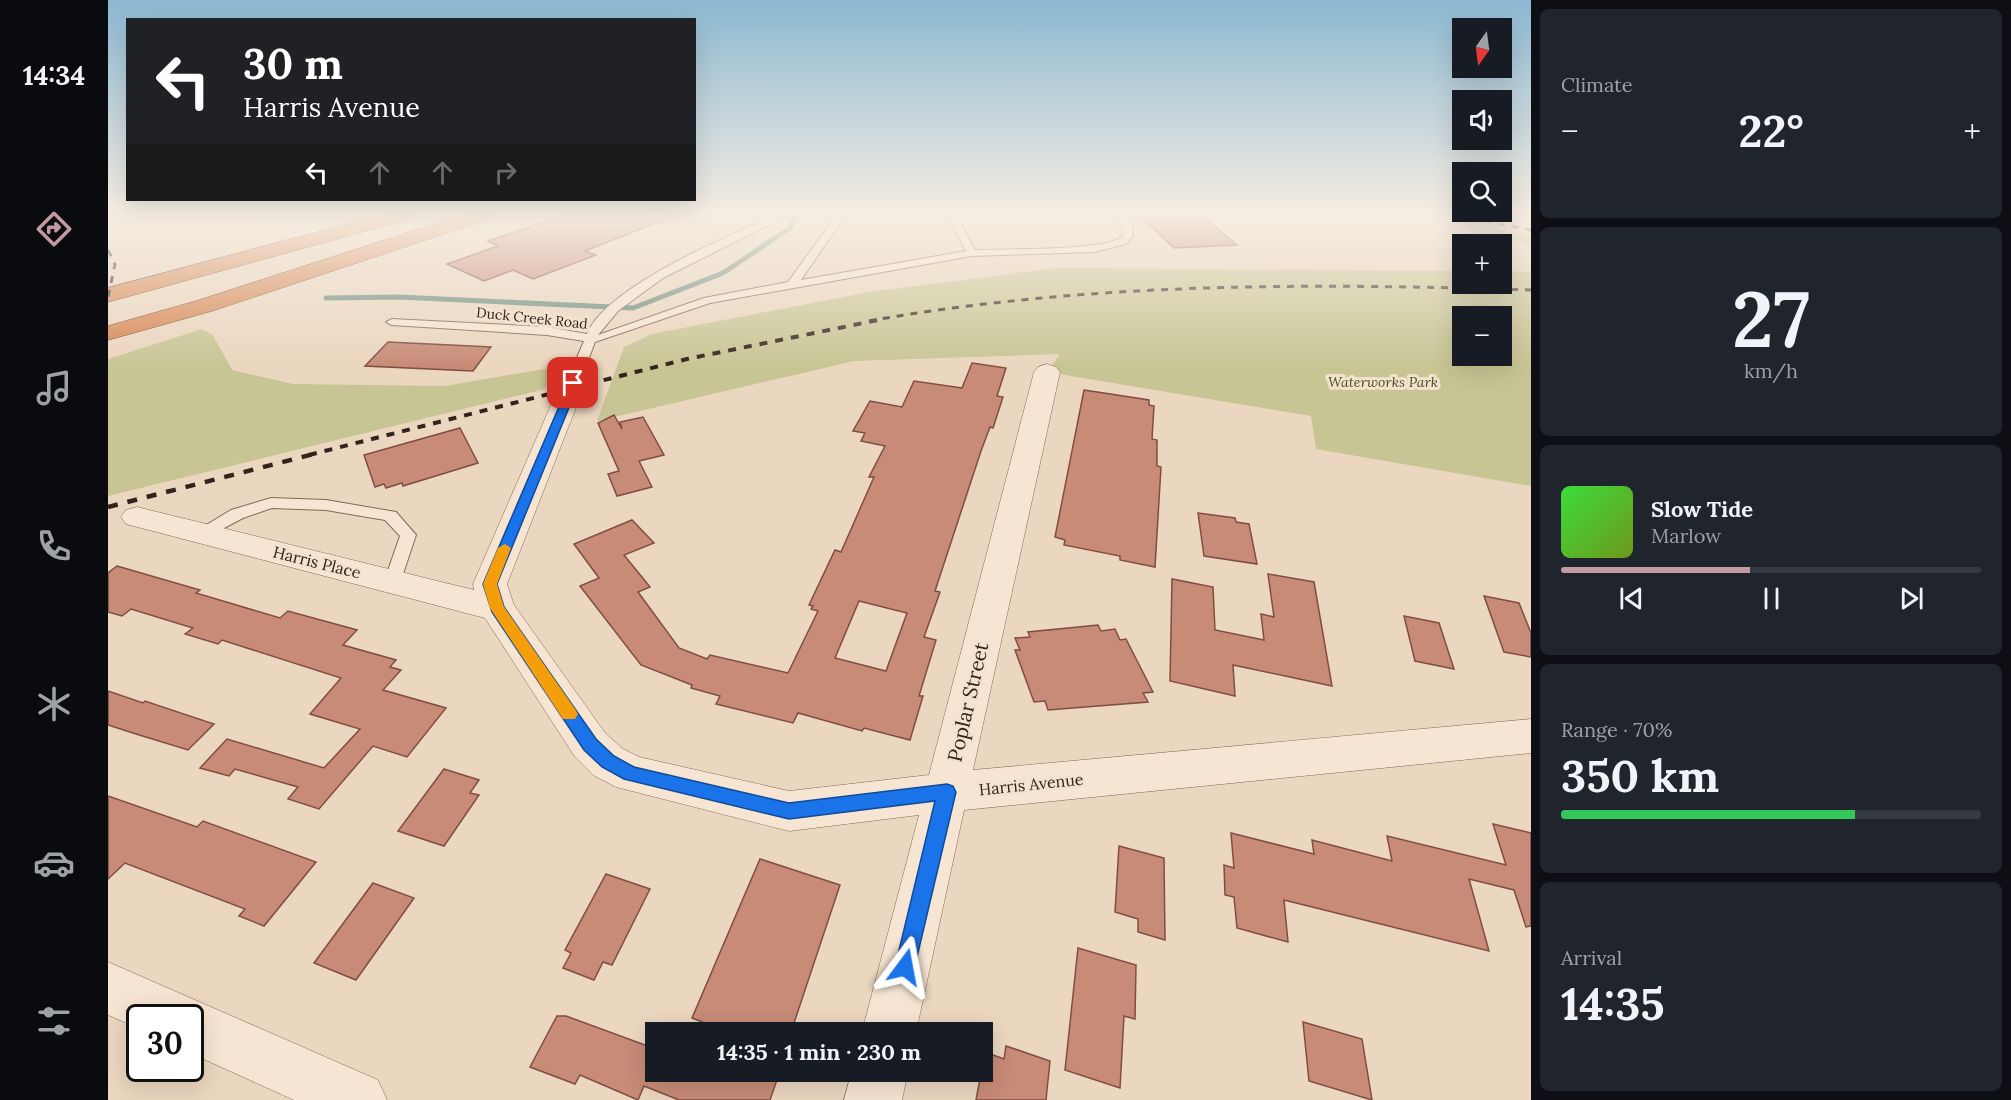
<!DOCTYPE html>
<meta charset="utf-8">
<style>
:root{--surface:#171b24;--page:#20242c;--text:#f1f3f6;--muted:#9ea1a6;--line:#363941;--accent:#c499a3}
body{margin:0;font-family:Lora,serif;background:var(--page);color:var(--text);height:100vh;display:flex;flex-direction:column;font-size:22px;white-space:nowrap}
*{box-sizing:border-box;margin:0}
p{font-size:20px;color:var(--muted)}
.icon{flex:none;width:33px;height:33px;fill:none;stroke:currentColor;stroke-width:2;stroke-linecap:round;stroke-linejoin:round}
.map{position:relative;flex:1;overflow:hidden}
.drawer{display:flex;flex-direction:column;gap:9px;padding:9px;background:#0d0f14;width:480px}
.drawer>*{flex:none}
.hud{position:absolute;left:18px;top:18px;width:570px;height:183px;border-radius:0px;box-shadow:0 6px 24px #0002;background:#202124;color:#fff;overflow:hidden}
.needle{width:39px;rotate:194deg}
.buttons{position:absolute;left:1344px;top:18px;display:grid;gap:12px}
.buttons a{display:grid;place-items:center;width:60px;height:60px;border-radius:0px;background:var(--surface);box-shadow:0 6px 24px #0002;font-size:30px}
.speed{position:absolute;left:18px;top:1004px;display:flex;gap:12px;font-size:30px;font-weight:700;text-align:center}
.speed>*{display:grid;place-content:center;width:78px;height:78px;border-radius:50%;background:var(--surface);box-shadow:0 6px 24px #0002;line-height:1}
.speed .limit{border:3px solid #111;border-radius:9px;background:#fff;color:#111}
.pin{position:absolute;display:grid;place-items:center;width:51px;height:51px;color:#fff;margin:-26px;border-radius:12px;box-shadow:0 3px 9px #0006}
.me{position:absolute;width:66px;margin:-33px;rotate:13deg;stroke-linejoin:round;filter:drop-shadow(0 0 4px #0008)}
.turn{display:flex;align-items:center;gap:21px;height:126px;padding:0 18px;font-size:27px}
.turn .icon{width:78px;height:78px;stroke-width:2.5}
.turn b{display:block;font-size:42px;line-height:51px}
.lanes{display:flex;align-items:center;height:57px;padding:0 18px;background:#0003;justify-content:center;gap:30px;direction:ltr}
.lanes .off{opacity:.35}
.big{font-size:45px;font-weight:700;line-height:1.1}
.drawer .widget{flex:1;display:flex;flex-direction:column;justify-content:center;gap:9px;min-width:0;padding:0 21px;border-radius:9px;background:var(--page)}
.drawer .dial{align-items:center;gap:0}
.dial b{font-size:78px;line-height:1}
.song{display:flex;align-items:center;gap:18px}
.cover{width:72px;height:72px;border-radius:9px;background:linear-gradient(135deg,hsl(120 70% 55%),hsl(80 70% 35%))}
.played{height:6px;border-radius:3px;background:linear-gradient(90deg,var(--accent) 45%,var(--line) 45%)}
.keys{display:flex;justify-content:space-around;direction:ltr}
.heat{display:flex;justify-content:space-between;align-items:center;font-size:33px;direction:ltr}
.charge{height:9px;border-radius:4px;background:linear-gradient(90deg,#34c759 70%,var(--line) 0)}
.trip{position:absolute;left:537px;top:1022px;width:348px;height:60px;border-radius:0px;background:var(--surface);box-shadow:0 6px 24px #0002;font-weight:700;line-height:60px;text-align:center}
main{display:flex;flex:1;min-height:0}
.tab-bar{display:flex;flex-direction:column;width:108px;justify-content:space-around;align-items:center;background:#090b0e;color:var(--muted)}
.tab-bar .icon{width:42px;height:42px}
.tab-bar .on{color:var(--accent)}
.tab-bar b{font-size:27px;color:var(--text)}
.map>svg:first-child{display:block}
.green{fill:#c8c594;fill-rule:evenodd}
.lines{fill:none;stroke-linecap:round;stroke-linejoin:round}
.stream{stroke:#6a8a7d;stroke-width:5}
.building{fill:#c78b77;stroke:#804e40;stroke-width:1.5;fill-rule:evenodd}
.lane-casing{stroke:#826859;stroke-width:2}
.street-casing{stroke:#826859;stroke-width:1}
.highway-casing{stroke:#50372d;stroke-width:1}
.lane{fill:#f6e5d2;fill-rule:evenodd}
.street{fill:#f6e5d2;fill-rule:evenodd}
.highway{fill:#d78653;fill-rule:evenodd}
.rail-far2{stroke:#33231c;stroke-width:3;stroke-dasharray:7 7;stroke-linecap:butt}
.rail-far1{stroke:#33231c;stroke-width:4;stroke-dasharray:8 8;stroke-linecap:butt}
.rail{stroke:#33231c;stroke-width:4.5;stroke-dasharray:10 10;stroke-linecap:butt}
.route{fill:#1a73e8;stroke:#114b97;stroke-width:1.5}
.slow{fill:#f59e0b}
.labels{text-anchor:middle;stroke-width:6;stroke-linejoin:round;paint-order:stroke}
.far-street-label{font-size:14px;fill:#33231c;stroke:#f3e2ce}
.far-park-label{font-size:14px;font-style:italic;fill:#4b4e24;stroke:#f3e2ce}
.street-label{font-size:16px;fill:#33231c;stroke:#f3e2ce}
.near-street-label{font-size:20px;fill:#33231c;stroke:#f3e2ce}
</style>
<main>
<nav class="tab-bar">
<b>14:34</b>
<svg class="icon on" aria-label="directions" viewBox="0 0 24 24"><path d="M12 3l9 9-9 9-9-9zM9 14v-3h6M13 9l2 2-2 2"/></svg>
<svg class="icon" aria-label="music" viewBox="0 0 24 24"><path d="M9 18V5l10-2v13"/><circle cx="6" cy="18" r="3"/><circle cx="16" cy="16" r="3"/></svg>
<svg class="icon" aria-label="phone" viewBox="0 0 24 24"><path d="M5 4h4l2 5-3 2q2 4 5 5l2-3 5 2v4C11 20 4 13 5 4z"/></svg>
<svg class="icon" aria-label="climate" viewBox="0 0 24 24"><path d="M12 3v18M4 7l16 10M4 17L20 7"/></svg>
<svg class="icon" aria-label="car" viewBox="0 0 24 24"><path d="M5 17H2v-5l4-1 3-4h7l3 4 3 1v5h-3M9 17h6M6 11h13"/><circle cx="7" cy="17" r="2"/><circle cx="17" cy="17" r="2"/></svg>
<svg class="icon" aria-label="filters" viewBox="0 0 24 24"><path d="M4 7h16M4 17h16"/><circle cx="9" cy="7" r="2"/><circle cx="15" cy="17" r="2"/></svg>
</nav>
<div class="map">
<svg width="1423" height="1100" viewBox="0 0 1423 1100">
<rect width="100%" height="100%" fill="#ebd6bf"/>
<g class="green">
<polygon points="1333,219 1423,235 1423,245"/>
<path d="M948,268L1354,271V284H1394V271L1423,272V486L1208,449L1203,416L939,372L952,354L746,361L489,421L516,347L544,334L761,292ZM1354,316H1394V356H1354Z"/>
<polygon points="94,329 105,335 124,370 185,384 337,386 448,367 437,389 0,496 0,359"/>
</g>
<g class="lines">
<polyline class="stream" points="218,298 291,297 525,308 615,273 682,228 689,213"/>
</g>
<g class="building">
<polygon points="462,213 568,215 477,251 488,255 425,279 405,270 376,281 339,264 390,246 380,241"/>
<polygon points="1029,213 1091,213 1129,245 1066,248"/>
<polygon points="280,342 383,347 365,371 257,366"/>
<path d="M864,363L898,368L889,396L895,397L885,428L882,427L873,451L827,591L832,592L816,637L828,640L811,696H815L802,740L756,728L754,731L690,713L685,723L608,704L612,696L583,688L584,685L533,665L472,586L491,578L466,544L524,520L546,543L516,555L542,587L530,592L571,648L599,659L602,655L680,673L710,611L703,609L705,606L701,605L727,550L733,552L766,477H761L777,446L753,441L757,433L745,431L762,401L794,407L806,381L854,388ZM751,601L799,613L778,671L727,658Z"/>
<polygon points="976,390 1041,400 1041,405 1046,406 1044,439 1049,440 1049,466 1053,467 1047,567 1012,560 1012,556 956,545 957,540 947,537"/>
<polygon points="506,415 514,429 512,422 535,417 556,455 531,461 544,487 509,496 500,474 511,471 490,423"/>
<polygon points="352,428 370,463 295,486 294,483 278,488 276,484 267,487 256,455"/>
<polygon points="1090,513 1127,518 1128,522 1141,524 1149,564 1096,556"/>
<polygon points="9,566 92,590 88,593 172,618 180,611 249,630 235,645 288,660 282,667 293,670 275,690 338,708 299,757 265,746 211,809 180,799 190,787 127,769 121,776 92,768 119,739 216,768 252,729 202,714 233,678 114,640 110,644 77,634 85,628 23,609 14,616 0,612 0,573"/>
<polygon points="1160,574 1206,582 1224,686 1125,665 1127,696 1062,681 1064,579 1105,587 1107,630 1156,640 1153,614 1166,617"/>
<polygon points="1376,596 1411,603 1423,633 1423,657 1396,652"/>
<polygon points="1296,616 1331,623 1346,669 1307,661"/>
<polygon points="990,625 993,631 1007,629 1012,640 1018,639 1045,692 1035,693 1040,702 940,710 937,701 926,702 907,650 912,650 907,638 922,637 920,632"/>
<polygon points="0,691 35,703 37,701 106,724 80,750 28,734 0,725"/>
<polygon points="336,769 371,780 362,793 371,795 336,846 290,831"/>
<polygon points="0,796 89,827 95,821 208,862 156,926 131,916 137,909 17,863 0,879"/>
<polygon points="1385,824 1423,833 1423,926 1418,927 1406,890 1361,879 1381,951 1176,900 1180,942 1129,928 1126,897 1117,895 1116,865 1126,868 1123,833 1206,854 1204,840 1284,861 1279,836 1398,865"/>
<polygon points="1011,846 1056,858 1057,940 1030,932 1030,919 1007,912"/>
<polygon points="652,859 732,885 683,1032 620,1032 584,1018"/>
<polygon points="498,874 542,889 504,965 495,962 486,980 455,968 463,953 457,950"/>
<polygon points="265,883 306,898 248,980 206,963"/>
<polygon points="970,948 1028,965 1027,1019 1016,1016 1012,1088 957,1070"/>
<polygon points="449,1016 458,1016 548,1049 548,1071 672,1071 662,1100 571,1100 536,1086 530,1100 472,1075 467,1084 422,1067"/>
<polygon points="1195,1022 1254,1039 1264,1100 1201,1081"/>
<polygon points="898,1046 942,1061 938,1100 868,1100 877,1052 896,1059"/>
</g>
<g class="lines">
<defs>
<g id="lane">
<path d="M672,213H685L555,278L510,311L490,335L596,298L680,282L730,213H739L693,280L858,251L838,213H847L867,250C893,249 1002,251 1015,236L1014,224L1005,213H1014L1024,224L1025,236L1018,244L987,252L864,256L602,303L487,342L463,405L456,409L449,405L476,341L439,335L284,325L278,322L284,319L439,327L479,334C498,286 625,234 672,213Z"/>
<polygon points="163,498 218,500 282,511 288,512 308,535 291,586 279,586 276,582 292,536 277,520 218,510 164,508 135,518 99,537 93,538 85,533 123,510"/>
</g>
<g id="street">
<polygon points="939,364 948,367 952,372 865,770 1423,719 1423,753 856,810 808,1032 754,1032 811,815 681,831 508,787 485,775 467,757 377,618 18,524 13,517 18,510 29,507 366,590 365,584 443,405 447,399 456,397 465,399 469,405 399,584 406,605 497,733 515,749 531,757 681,791 821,775 926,372 930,367"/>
<polygon points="0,962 270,1080 279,1100 186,1100 82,1053 82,1017 32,1017 32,1029 0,1015"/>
<polygon points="744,1071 800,1071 794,1100 736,1100"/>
</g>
<g id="highway">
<polygon points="281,213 312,213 309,217 0,302 0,288"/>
<polygon points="361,213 390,213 387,217 104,311 0,340 0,326 88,301"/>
</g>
</defs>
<use href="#lane" class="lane-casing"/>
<use href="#street" class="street-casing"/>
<use href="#highway" class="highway-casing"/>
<use href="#lane" class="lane"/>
<use href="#street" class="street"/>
<use href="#highway" class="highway"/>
<g class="rail-far2">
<polyline points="1335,213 1423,230"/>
<polyline points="0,250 7,264 0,297"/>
<path d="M761,321C980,282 1202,283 1423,290"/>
</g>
<polyline class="rail-far1" points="201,455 579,359 770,320"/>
<polyline class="rail" points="0,507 206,454"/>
</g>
<linearGradient id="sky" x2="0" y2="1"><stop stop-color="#8cb8d2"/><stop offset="0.58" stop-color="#f6ede2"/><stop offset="1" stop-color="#f6ede2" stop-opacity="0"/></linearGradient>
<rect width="1423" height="367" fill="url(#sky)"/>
<polygon class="route" points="462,381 471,383 389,584 396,607 488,739 506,756 526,767 681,803 839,784 845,786 848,792 805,974 797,977 790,974 787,967 827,801 681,819 516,779 494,767 476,750 384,612 375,584"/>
<polygon class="slow" points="397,544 403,548 389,584 396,607 467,709 470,714 467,719 455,719 382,608 375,584 390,548"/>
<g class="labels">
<g class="far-street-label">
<text transform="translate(424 318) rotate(6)" y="5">Duck Creek Road</text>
</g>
<g class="far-park-label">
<text x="1275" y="387">Waterworks Park</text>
</g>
<g class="street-label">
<text transform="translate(209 562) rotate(14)" y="6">Harris Place</text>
<text transform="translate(923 784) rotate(-6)" y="6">Harris Avenue</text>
</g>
<g class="near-street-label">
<text transform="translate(860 702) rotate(-77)" y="7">Poplar Street</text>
</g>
</g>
</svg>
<div class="buttons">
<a><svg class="needle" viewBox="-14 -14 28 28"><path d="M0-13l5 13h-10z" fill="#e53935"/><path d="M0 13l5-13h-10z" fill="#9ea1a6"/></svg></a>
<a><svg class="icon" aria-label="sound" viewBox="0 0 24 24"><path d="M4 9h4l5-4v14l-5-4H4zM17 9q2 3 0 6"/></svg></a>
<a><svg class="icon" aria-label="search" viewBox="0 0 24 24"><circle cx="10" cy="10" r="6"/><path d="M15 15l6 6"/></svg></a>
<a>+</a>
<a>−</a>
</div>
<div class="speed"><div class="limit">30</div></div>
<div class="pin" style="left:465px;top:383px;background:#d93025"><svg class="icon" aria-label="arrive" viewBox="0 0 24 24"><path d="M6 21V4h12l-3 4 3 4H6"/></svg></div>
<svg class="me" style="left:797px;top:967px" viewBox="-20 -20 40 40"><path d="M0-17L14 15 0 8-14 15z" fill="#1a73e8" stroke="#fff" stroke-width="4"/></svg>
<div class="trip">14:35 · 1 min · 230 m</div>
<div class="hud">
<div class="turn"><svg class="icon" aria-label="left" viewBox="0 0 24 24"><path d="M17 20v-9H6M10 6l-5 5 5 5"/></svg><div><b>30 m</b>Harris Avenue</div></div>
<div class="lanes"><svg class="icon" aria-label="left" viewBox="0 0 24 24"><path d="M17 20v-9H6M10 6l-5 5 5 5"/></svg><svg class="icon off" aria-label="ahead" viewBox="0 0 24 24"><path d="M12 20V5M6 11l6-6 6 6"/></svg><svg class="icon off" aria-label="ahead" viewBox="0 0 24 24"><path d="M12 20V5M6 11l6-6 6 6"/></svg><svg class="icon off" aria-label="right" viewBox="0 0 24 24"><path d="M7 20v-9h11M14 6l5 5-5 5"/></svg></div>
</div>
</div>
<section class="drawer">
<div class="widget"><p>Climate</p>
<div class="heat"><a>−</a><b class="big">22°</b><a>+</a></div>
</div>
<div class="widget dial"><b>27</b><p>km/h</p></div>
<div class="widget">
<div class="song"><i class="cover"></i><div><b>Slow Tide</b><p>Marlow</p></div></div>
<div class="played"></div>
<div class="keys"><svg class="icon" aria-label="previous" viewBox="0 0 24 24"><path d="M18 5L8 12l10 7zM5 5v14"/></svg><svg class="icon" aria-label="pause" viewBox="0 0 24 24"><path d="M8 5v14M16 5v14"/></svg><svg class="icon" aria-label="next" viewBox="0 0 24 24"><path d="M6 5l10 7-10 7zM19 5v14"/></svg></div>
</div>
<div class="widget"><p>Range · 70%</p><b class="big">350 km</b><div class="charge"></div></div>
<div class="widget"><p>Arrival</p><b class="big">14:35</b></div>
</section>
</main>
